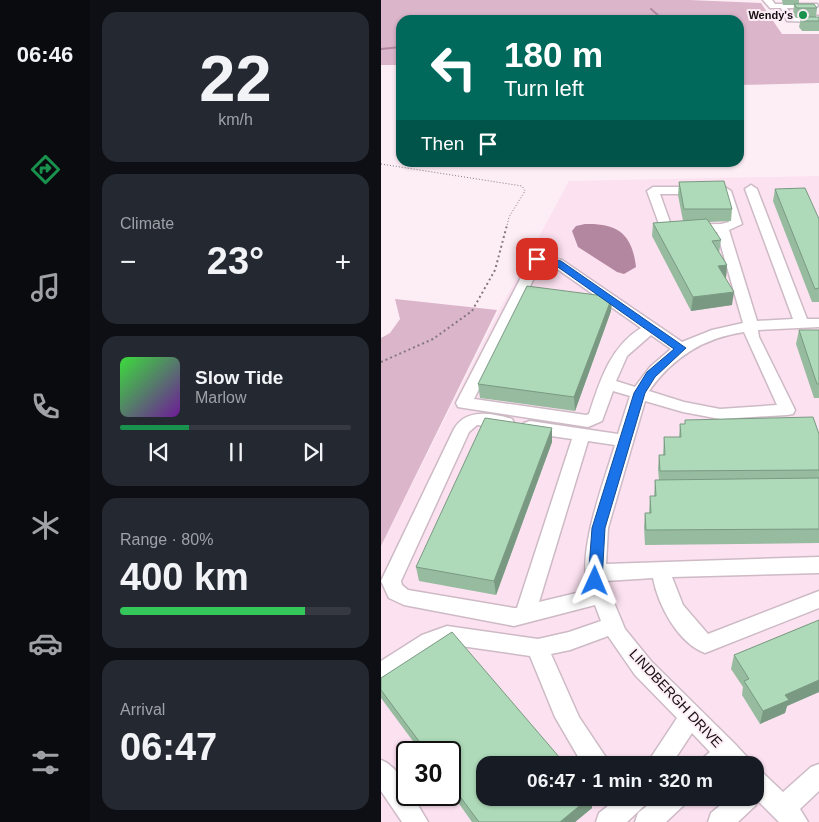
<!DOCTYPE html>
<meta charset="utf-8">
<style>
:root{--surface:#171b24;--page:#242831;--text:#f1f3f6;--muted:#9ea1a6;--line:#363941;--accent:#18924d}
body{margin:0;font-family:Helvetica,sans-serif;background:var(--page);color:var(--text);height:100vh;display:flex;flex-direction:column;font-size:19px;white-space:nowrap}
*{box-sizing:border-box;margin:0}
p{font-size:16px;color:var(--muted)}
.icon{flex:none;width:28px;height:28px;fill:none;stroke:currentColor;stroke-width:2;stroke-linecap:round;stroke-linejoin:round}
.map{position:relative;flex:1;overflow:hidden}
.side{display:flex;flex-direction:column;gap:12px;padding:12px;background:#0d0f14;width:291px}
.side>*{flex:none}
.top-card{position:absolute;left:15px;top:15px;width:348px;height:152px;border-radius:15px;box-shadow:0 1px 4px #0004;background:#00695c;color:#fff;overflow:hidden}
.speed{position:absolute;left:15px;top:741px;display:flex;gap:10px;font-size:25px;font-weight:700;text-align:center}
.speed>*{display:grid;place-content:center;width:65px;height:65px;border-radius:50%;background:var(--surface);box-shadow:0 1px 4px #0004;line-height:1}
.speed .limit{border:2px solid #111;border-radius:8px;background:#fff;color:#111}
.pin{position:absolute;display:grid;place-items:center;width:42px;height:42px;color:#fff;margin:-21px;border-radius:10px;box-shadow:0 2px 8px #0006}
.me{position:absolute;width:55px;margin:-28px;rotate:1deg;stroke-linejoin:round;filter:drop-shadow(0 0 4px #0008)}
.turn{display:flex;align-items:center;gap:18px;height:105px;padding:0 25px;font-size:22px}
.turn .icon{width:65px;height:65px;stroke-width:2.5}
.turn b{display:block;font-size:35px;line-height:42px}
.then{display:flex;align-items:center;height:48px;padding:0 25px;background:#0003;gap:10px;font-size:19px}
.big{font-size:38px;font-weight:600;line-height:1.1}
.side .tile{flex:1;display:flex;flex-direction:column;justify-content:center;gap:8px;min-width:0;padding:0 18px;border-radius:15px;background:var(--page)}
.side .dial{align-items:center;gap:0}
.dial b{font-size:65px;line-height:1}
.song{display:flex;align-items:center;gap:15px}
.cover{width:60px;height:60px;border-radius:8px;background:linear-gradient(135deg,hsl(120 70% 55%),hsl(280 70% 35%))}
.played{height:5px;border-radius:2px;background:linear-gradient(90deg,var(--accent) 30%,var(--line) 30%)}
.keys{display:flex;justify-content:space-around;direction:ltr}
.heat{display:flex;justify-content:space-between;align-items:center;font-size:28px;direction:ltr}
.charge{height:8px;border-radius:4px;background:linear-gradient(90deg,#34c759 80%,var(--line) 0)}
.trip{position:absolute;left:95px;top:756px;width:288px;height:50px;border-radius:15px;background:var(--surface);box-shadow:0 1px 4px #0004;font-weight:600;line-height:50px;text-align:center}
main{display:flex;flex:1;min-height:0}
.tabs{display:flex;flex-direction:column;width:90px;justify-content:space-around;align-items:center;background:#090b0e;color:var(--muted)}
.tabs .icon{width:35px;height:35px}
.tabs .active{color:var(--accent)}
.tabs b{font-size:22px;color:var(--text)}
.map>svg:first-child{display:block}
.built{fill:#fce1f0;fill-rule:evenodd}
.green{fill:#dbb5ca}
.water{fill:#b487a1}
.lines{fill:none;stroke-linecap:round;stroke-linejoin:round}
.stream{stroke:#b487a1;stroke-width:2}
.minor-casing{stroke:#cdbac5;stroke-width:3}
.path-far1{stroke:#84787e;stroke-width:1;stroke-dasharray:1 2;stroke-linecap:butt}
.path{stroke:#84787e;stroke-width:2;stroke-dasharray:2 3;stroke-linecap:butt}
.minor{fill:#fff;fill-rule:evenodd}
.wall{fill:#96bb9f}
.shaded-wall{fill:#7a9982}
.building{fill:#aedab9;stroke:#7a9982}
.route{fill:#1a73e8;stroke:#114b97}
.poi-dot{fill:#18924d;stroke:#fdedf5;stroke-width:2}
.labels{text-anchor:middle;stroke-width:4;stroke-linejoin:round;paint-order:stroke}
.far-poi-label{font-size:11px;font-weight:bold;fill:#160f13;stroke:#fdedf5;text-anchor:end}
.street-label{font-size:14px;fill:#160f13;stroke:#fdedf5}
</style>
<main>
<nav class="tabs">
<b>06:46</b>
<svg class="icon active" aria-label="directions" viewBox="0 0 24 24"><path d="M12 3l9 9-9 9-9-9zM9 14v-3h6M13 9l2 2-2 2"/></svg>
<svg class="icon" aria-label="music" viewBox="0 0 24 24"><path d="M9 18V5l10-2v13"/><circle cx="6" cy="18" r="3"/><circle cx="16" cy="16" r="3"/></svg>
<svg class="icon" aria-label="phone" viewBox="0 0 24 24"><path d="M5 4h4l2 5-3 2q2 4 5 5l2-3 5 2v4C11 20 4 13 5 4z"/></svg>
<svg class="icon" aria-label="climate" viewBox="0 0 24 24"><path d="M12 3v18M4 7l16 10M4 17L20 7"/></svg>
<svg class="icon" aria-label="car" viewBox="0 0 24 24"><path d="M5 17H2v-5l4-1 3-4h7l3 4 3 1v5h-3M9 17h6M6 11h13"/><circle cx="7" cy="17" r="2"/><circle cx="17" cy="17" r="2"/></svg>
<svg class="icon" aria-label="filters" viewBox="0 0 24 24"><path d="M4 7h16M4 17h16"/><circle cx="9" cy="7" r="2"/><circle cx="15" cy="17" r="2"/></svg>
</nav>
<section class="side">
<div class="tile dial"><b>22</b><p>km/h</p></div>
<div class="tile"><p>Climate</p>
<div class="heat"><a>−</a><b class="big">23°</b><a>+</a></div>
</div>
<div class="tile">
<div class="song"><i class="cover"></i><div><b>Slow Tide</b><p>Marlow</p></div></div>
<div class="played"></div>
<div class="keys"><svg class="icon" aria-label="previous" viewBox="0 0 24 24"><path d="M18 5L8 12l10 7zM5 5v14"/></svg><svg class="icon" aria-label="pause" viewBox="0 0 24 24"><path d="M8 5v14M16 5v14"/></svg><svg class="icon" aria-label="next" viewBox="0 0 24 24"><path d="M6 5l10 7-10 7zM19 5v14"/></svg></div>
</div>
<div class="tile"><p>Range · 80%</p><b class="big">400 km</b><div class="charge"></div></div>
<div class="tile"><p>Arrival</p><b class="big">06:47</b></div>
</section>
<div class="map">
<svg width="438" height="822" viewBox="0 0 438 822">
<rect width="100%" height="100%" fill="#fdedf5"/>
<path class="built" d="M438,176V822H0V546L118,311L188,181ZM26,752H69V795H26ZM104,765H374V798H104Z"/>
<g class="green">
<polygon points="0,0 308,0 380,3 401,34 438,34 438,83 358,85 358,20 20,20 20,65 0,65"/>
<polygon points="14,299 116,310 0,546 0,338 9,333 19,319"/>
</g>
<path class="water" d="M204,224C237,223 251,234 255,267L243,274L236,272L197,247L191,231L195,226Z"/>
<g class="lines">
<g class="stream">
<polyline points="270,9 279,17 274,20"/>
<polyline points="0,49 20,47"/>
</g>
<defs>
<g id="minor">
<polygon points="382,0 391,0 394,4 436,4 437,6 433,8 406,8 411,16 438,16 438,22 406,21 400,8 389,8"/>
<path d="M370,185L376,189L426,319H438V327L377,330L378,337L414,410L412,414L406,415L339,419L302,412L264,401L227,528L225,564L438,557V573L291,577L302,605L327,634L438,591V608L324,653C297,643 277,605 272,578L224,581L244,629L270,661L354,744L366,757L370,765H319L323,757L329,752L311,733L290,765H265L296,718L254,675L227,636L189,650L170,654L198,717L230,765H203L199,760L174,717L149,656L66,644L55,648L0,683V661L41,635L66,626L157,639L188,632L220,621L214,605L133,626L23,605L8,598L0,581L73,429C85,408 111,413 131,419L133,423L131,427L125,429L96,425L88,432L20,581L21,585L27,590L133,608H136L191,439L149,433L143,431L141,427L143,423L149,421L237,434L249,396L232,391L221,421L207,427L83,408L77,407L75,403L151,256L156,255L181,260L301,342L331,330L362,323L336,232H281L266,191L272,187H323L325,190L319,194H279L290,225L340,224L348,222L338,191L344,187L350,191L361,224L348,230L376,321L412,319L364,189ZM160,264L172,266L260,328C229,347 219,381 208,414L205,415L93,399ZM363,332L396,405L339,409L303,402L268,391C291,358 322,338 363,332ZM270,335L290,349L269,367L254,387L235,381L246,356ZM207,441L234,445C223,482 194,556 208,590L158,602Z"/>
<path d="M0,760C12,764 26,782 26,795H31L47,822H21L0,791Z"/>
<polygon points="438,764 438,791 419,809 427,822 398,822 377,801 374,806 357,822 327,822 330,813 348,798 374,798 374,770 382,773 402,792 430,767"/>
<polygon points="237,798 267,798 263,806 246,822 215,822 218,813"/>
<polygon points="276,798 306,798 302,806 285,822 254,822 257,813"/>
</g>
</defs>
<use href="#minor" class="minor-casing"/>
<polyline class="path-far1" points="0,164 141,186 144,191 128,217 126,226"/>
<polyline class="path" points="0,362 52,339 91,311 114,270 126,225"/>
<use href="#minor" class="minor"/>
</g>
<g class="wall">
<polygon points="401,0 418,0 418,4 436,8 435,17 438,17 438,31 421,31 418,27 420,18 415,18 412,14 413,5 402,5"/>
<polygon points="298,182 351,209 350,221 328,222 340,240 338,253 346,265 345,278 351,305 310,311 271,236 272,223 302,221 297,195"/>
<polygon points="394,189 438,219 438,302 431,302 392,201"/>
<polygon points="231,297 230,311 194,411 99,398 97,384"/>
<polygon points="418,330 438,330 438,398 433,398 415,344"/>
<polygon points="299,424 438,434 438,543 264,545 263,527 264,513 268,513 269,496 273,496 274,480 278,480 277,469 278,455 282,455 283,437 298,437"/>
<polygon points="171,428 171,442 115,595 38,581 35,567"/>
<polygon points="438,620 438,692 406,706 404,713 379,724 361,695 362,687 350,669 353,655"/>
<polygon points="0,678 211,808 194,822 91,822 69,791 69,752 40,752 0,698"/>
</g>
<g class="shaded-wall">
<polygon points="346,265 345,278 337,266"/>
<polygon points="353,292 351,305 310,311 312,297"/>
<polygon points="231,297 230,311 194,411 193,397"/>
<polygon points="171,428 171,442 115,595 113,581"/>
<polygon points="438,680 438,692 406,706 404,713 379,724 382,711 404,695"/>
<polygon points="208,798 211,798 211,808 194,822 179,822"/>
</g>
<g class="building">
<polygon points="413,4 433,4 436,8 416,8"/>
<polygon points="420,17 438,17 438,21 422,21"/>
<polygon points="343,181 351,209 303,209 298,182"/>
<polygon points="424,188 438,219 438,288 434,289 394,189"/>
<polygon points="326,219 340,240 331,241 346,265 337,266 353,292 312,297 272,223"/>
<polygon points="146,286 231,297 193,397 97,384"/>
<polygon points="418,330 438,330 438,384 436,384"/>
<polygon points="432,417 438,434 438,470 279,471 278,455 284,455 283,437 300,437 299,424 304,424 304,420"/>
<polygon points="104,418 171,428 113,581 35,567"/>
<polygon points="438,478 438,529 265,530 264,513 270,513 269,496 275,496 274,480"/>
<polygon points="438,620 438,680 404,695 408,700 382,711 363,681 368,679 353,655"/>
<polygon points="71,632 185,765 104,765 104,798 208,798 179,822 98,822 69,783 69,752 46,752 0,690 0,678"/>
</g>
<polygon class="route" points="156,256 180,261 305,348 274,377 264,393 224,528 221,581 219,585 209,585 207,581 211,528 253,393 266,372 293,349 174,265 153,261 152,259"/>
<circle class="poi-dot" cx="422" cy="15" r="5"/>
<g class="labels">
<g class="far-poi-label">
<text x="412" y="19">Wendy's</text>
</g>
<g class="street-label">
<text transform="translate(295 698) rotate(47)" y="5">LINDBERGH DRIVE</text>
</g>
</g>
</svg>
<div class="speed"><div class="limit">30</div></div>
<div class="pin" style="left:156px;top:259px;background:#d93025"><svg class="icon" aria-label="arrive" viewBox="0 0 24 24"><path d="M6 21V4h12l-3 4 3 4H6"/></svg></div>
<svg class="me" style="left:214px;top:581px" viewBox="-20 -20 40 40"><path d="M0-17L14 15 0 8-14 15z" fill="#1a73e8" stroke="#fff" stroke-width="4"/></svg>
<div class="trip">06:47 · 1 min · 320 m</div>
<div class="top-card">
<div class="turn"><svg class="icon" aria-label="left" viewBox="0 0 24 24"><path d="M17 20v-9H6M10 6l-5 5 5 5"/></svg><div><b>180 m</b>Turn left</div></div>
<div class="then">Then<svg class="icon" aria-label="arrive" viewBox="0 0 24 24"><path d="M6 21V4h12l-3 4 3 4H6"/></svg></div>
</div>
</div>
</main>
